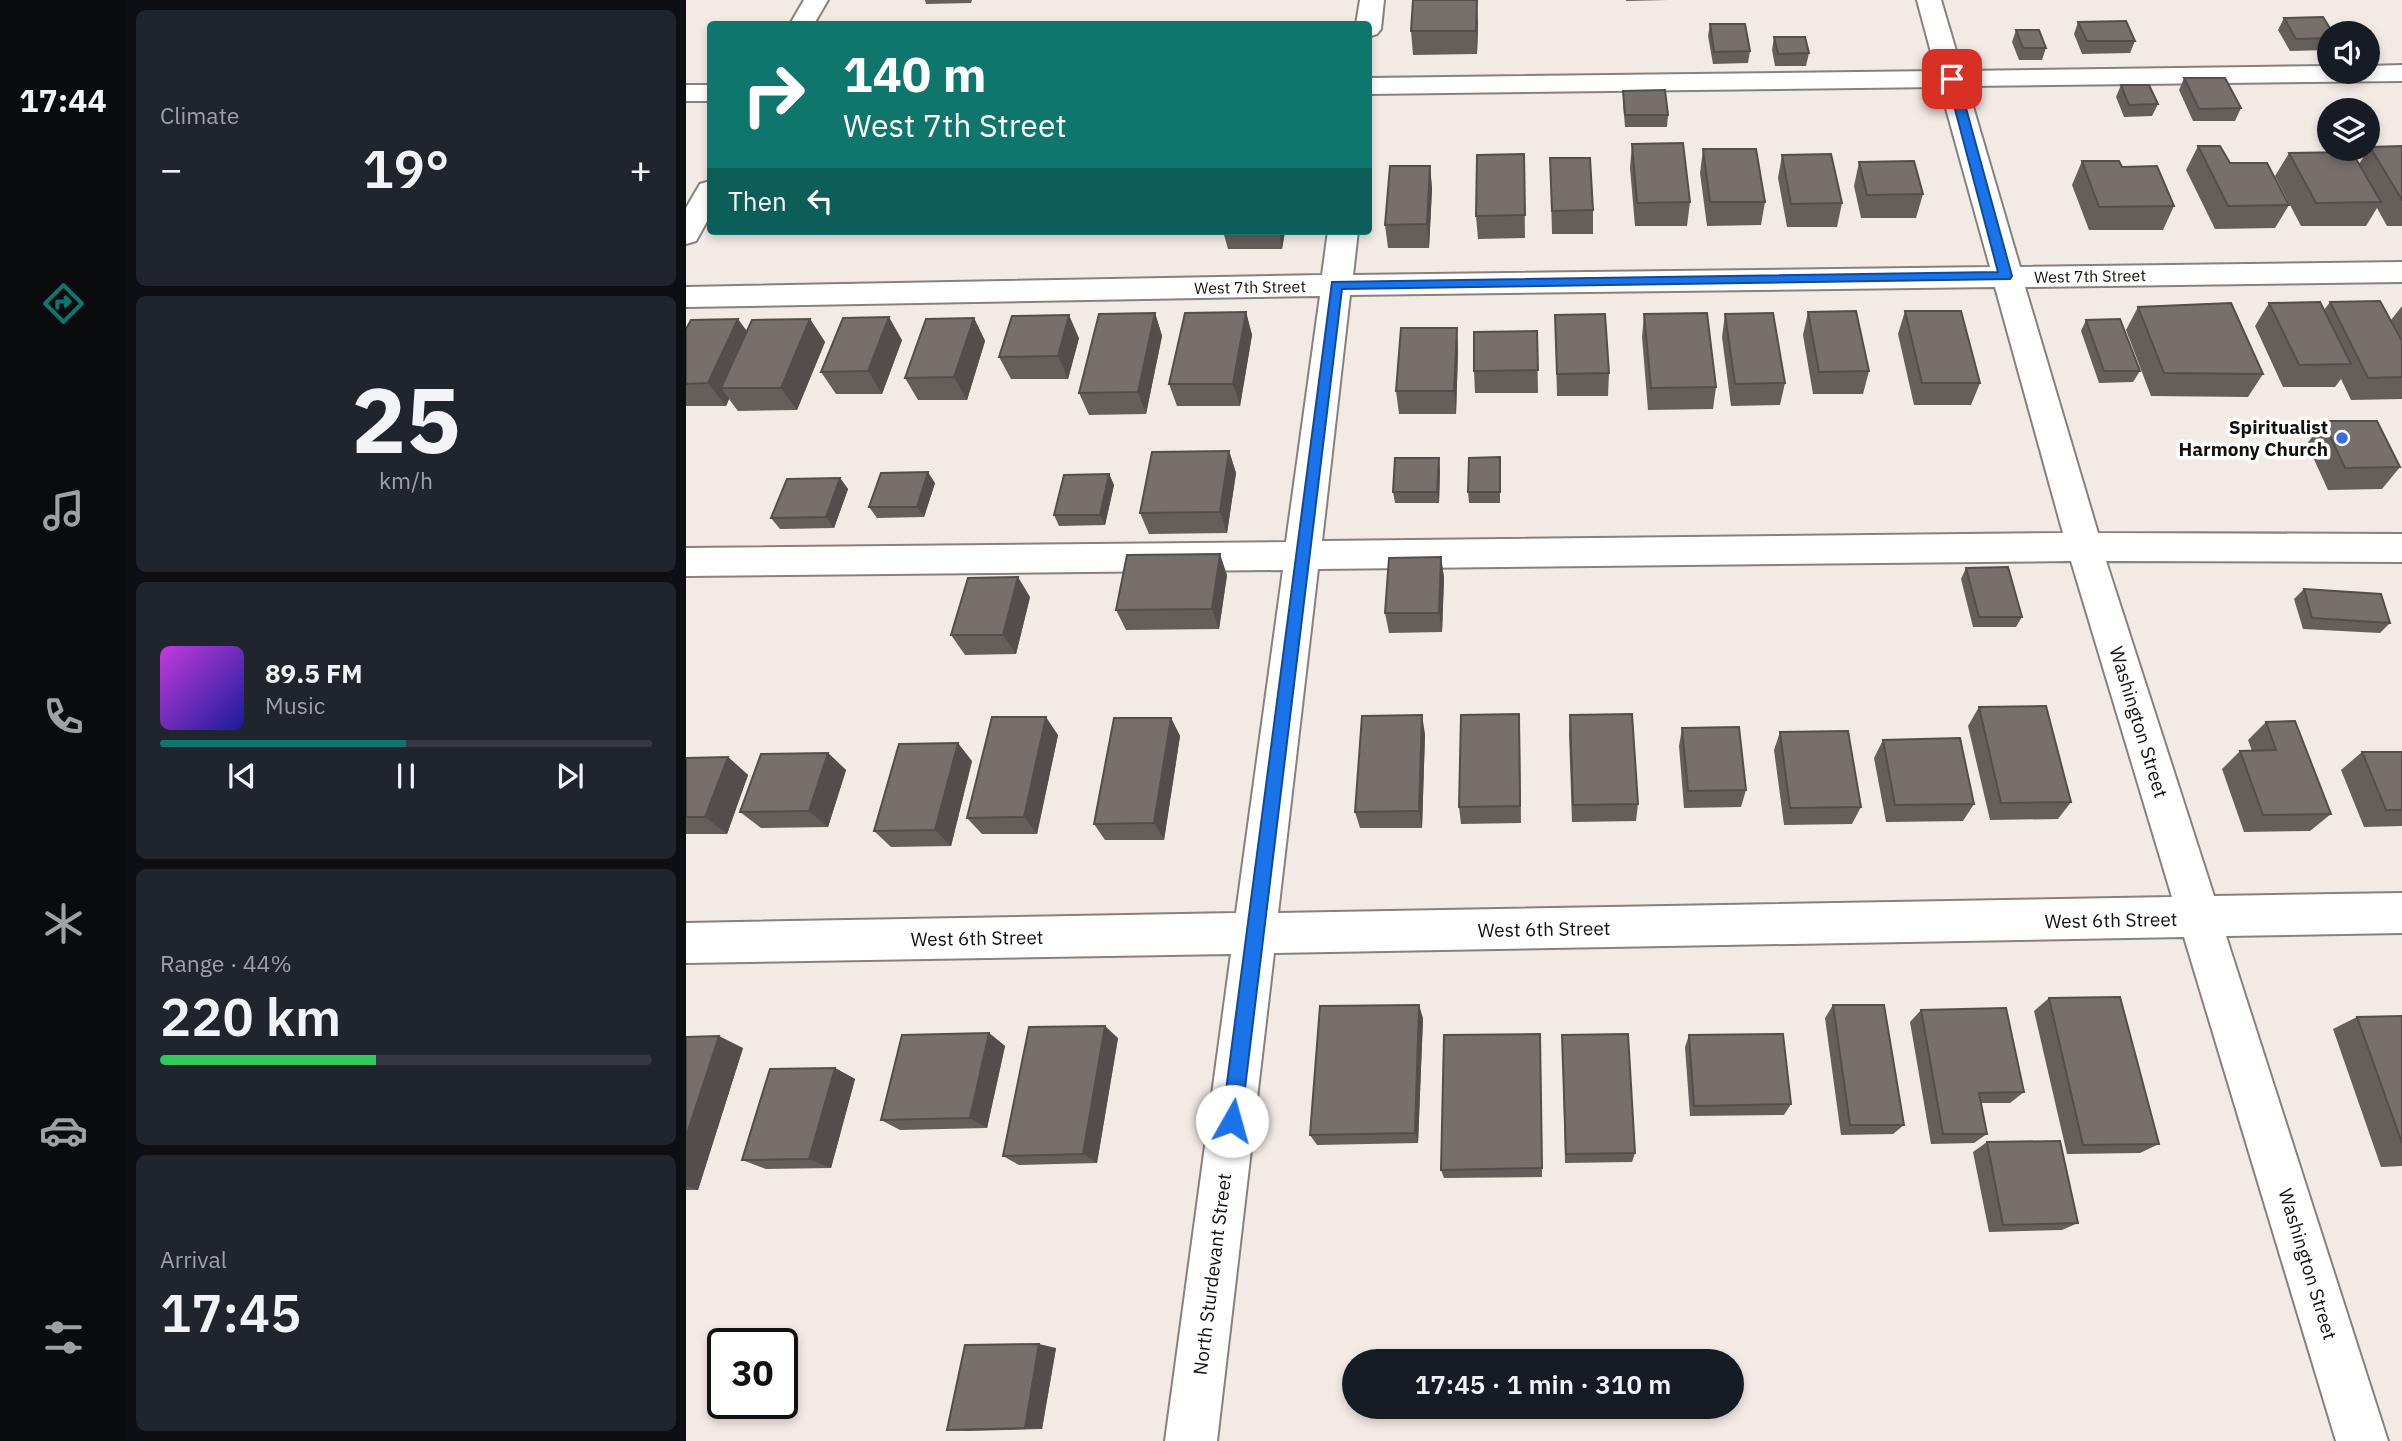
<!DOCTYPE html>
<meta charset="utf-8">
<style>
:root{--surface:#171b24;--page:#20242c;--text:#f1f3f6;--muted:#9ea1a6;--line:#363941;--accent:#0f766e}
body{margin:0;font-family:"IBM Plex Sans",sans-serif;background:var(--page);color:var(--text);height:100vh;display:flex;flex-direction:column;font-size:26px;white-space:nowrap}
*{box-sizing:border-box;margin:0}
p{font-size:23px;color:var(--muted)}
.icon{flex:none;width:38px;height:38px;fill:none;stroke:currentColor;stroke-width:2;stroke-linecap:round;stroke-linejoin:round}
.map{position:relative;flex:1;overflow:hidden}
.side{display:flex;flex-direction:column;gap:10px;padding:10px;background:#0d0f14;width:560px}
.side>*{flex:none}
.banner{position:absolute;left:21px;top:21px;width:665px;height:214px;border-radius:7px;box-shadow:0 4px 10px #0003;background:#0f766e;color:#fff;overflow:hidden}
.fabs{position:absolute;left:1631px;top:21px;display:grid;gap:14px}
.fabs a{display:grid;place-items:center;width:63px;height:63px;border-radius:50%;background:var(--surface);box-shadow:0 4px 10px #0003;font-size:35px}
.speed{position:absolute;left:21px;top:1328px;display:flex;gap:14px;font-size:35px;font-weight:700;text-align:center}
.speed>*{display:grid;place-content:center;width:91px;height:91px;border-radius:50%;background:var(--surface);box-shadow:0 4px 10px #0003;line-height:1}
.speed .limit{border:4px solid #111;border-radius:10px;background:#fff;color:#111}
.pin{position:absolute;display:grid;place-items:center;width:60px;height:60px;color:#fff;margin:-30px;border-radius:14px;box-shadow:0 4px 10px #0006}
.me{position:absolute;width:77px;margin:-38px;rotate:7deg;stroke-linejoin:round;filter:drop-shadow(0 0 5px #0008)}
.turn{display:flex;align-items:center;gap:24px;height:147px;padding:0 21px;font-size:32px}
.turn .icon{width:91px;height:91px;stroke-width:2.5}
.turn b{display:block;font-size:49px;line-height:60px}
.then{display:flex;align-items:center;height:66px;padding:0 21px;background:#0003;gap:14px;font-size:26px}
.big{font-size:52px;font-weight:600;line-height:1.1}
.side .tile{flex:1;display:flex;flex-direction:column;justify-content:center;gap:10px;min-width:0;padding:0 24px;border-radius:10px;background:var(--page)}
.side .dial{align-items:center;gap:0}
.dial b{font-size:91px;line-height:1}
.song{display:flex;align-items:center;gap:21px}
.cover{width:84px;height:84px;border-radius:10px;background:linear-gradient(135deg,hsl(290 70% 55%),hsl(240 70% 35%))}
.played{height:7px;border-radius:4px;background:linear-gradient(90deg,var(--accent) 50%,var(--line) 50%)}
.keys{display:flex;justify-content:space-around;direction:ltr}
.heat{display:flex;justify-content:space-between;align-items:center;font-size:38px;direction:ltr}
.charge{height:10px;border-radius:5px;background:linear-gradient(90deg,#34c759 44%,var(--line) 0)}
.trip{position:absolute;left:656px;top:1349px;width:402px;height:70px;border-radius:35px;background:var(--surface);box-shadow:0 4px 10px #0003;font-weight:600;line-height:70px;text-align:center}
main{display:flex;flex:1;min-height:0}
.menu{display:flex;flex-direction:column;width:126px;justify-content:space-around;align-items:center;background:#090b0e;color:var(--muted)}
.menu .icon{width:49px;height:49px}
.menu .active{color:var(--accent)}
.menu b{font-size:32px;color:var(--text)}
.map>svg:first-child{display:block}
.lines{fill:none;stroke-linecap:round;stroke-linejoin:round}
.minor-casing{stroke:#87807c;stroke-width:4}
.minor{fill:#fff;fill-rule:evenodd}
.wall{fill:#655f5c}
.shaded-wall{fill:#534e4b}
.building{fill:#766f6b;stroke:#534e4b;stroke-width:2}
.route{fill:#1a73e8;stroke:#114b97;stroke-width:2}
.poi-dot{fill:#3c6cdc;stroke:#fff;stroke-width:2.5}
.labels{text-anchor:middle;stroke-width:7;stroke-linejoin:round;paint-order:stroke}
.far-street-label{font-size:16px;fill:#13110f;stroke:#fff}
.poi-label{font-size:19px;font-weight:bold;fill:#13110f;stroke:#fff;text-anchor:end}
.street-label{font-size:19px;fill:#13110f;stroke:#fff}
</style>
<main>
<nav class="menu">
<b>17:44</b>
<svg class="icon active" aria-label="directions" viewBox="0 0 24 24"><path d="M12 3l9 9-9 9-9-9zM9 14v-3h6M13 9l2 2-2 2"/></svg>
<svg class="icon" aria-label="music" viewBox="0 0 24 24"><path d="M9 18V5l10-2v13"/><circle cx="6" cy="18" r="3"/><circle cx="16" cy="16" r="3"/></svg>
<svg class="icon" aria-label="phone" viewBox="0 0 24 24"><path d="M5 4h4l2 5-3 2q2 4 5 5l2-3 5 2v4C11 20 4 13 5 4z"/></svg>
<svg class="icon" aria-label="climate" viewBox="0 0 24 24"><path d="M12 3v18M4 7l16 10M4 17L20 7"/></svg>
<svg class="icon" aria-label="car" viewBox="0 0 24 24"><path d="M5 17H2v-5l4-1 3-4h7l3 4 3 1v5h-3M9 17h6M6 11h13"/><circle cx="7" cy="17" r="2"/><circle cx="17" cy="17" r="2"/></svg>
<svg class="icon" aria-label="filters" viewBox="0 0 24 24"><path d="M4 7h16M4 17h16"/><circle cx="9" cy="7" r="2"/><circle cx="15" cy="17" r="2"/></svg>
</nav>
<section class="side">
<div class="tile"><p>Climate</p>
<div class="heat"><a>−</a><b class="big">19°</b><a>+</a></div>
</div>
<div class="tile dial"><b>25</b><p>km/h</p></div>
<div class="tile">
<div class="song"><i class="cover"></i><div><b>89.5 FM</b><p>Music</p></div></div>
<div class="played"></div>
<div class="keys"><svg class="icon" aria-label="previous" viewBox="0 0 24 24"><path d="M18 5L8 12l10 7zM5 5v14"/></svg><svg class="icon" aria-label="pause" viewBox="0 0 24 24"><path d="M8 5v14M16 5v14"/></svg><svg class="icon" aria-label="next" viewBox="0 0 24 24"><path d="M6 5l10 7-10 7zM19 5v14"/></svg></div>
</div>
<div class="tile"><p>Range · 44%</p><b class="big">220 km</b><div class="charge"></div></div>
<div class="tile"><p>Arrival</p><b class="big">17:45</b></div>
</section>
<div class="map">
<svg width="1716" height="1441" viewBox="0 0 1716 1441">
<rect width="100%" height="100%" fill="#f2eae5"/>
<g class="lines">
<defs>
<g id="minor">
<polygon points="118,0 142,0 128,24 104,24"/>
<polygon points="674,0 698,0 695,29 691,34 682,37 682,24 670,24"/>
<path d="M1231,0H1255L1276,71L1643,66V72H1682V66L1716,65V81L1281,86L1334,267L1716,262V282L1339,287L1412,533L1716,534V562L1420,561L1528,896L1716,893V933L1540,936L1702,1441H1650L1498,937L588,953L531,1441H479L545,954L0,963V923L550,913L597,570L0,576V548L600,542L634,296L0,307V287L636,275L642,231H672L667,275L1304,267L1254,87L682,94V78L1250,71ZM1309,287L1377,533L636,541L664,295ZM1385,561L1486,897L592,913L632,569Z"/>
<rect x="0" y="85" width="24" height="16"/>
<polygon points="24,181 24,216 10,241 0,244 0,208 14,184"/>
</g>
</defs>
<use href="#minor" class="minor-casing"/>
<use href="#minor" class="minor"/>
</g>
<g class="wall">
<polygon points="239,0 286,0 285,3 240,4"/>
<polygon points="940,0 982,0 940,1"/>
<polygon points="1598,18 1643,33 1643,50 1604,51 1592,30"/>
<polygon points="792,22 791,54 727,55 725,31"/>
<polygon points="1392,22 1449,41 1444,53 1396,54 1388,34"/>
<polygon points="1024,24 1064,51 1062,63 1027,64 1022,36"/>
<polygon points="1330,30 1360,48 1356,60 1333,60 1326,42"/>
<polygon points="1088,37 1123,53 1120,66 1089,66 1086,50"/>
<polygon points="1498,78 1555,108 1549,121 1507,121 1493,90"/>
<polygon points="1435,85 1472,104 1466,116 1438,117 1430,97"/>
<polygon points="937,91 982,115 981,127 939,127 937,103"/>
<polygon points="946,144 1004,202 1001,226 949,226 944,168"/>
<polygon points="1512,146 1544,163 1603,205 1589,228 1529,229 1500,170"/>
<polygon points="1716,146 1716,226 1701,226 1691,208 1680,226 1615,226 1589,176 1603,153 1673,164 1684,147"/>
<polygon points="1017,149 1079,202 1075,225 1021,226 1014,173"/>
<polygon points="838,154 839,238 792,239 790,216"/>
<polygon points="1096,155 1156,203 1151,227 1101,227 1092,178"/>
<polygon points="864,158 907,210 907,234 866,234"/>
<polygon points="1396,161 1436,167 1488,206 1477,230 1403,230 1386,185"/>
<polygon points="1173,162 1237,194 1230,218 1175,218 1168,186"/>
<polygon points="744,166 746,189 743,248 702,248 699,225"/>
<rect x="211" y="231" width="38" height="1"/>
<polygon points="291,231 338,231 292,232"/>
<polygon points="537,231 599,231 596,249 542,249"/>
<polygon points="1644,302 1716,341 1716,399 1665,400 1655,379 1649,387 1597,387 1569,326 1583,303 1638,310"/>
<polygon points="1716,306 1716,340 1705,320"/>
<polygon points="1452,307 1577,374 1562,397 1465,396 1440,330"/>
<polygon points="1219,311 1294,383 1285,405 1228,405 1212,334"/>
<polygon points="560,312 566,335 554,406 491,406 483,384"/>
<polygon points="1122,312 1183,371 1177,394 1127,394 1117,335"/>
<polygon points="469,313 476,336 460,414 403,415 393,393"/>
<polygon points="958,314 1030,387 1027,409 962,410 956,337"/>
<polygon points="1039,314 1099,383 1094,405 1045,406 1036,337"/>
<polygon points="869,315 923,373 922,396 871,396"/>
<polygon points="288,318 299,341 281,400 232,400 219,378"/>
<polygon points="124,319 139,342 111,410 52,411 43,399 40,406 0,406 0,329 61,331"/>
<polygon points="1400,320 1454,371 1447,382 1413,383 1395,331"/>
<polygon points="771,328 772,351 770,414 713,414 710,391"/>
<polygon points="851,331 852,393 789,393 788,371"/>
<polygon points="393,338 382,379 325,379 313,357"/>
<polygon points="216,340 196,394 150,394 135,372"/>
<polygon points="1637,421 1714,467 1696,489 1642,490 1621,444"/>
<polygon points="543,451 550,473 541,533 463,534 454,513"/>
<polygon points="814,457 814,503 783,503 782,492"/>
<polygon points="754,469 753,503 709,503 707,492"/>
<polygon points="423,474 428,485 419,525 373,526 368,515"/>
<polygon points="154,478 162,489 148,528 94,529 85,518"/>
<polygon points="249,483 238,517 191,518 183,507"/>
<polygon points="755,557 758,578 756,632 703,633 699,613"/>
<polygon points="1280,568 1336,617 1330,627 1287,627 1275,579"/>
<polygon points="541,575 533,629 440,630 430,610"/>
<polygon points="1618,589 1704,623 1694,633 1617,629 1608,599"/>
<polygon points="344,597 330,654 279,655 265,635"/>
<polygon points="1293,707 1385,802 1372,819 1304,820 1282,726"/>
<polygon points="884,715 952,804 950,821 886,822 883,733"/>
<polygon points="485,718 494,736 478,840 419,840 408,824"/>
<polygon points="1580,722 1645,814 1624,831 1558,832 1536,769 1554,751 1566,751 1562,740"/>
<polygon points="996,728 1060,790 1055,807 998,808 993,746"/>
<polygon points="834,732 835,823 775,824 773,807"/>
<polygon points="1094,732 1175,807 1166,824 1098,825 1088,750"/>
<polygon points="739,734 736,828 674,828 669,812"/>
<polygon points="372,735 351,834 296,834 281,818"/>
<polygon points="1197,740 1288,804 1277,821 1200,822 1188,758"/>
<polygon points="1676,752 1716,752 1716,826 1678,827 1655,770"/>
<polygon points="142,753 160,770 142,827 75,828 54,812"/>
<polygon points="42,757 62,775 41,834 0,834 0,758"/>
<polygon points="286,761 265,846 205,847 188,831"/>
<polygon points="1363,998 1473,1144 1454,1153 1381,1154 1348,1011"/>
<polygon points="1147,1005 1218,1125 1207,1134 1155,1135 1139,1018"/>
<polygon points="1235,1010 1338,1092 1324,1103 1295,1103 1301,1134 1288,1143 1245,1144 1224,1022"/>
<polygon points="1716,1016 1716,1166 1695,1167 1647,1029 1671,1017"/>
<polygon points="737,1018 732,1143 631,1145 624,1135"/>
<polygon points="303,1033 319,1046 301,1128 214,1130 195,1120"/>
<polygon points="854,1034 856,1177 758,1178 755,1170"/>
<polygon points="876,1035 949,1153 946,1162 879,1163"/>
<polygon points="1003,1035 1105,1104 1098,1115 1004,1116 999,1047"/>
<polygon points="0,1037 57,1048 12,1190 0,1190"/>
<polygon points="432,1038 411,1163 333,1165 317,1156"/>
<polygon points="149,1068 169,1079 145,1168 80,1169 56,1160"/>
<polygon points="1301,1142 1392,1223 1376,1230 1303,1232 1287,1152"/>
<polygon points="370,1348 356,1429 281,1431 261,1430"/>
</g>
<g class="shaded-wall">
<polygon points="791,0 792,22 791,54 790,31"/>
<polygon points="744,166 746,189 743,248 741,224"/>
<polygon points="593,231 599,231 596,249"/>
<polygon points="560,312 566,335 554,406 547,384"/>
<polygon points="469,313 476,336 460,414 452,392"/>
<polygon points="383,315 393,338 382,379 372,356"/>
<polygon points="203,317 216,340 196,394 182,371"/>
<polygon points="288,318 299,341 281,400 268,377"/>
<polygon points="52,319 69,342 35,388 43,399 40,406 22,383"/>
<polygon points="124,319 139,342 111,410 95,388"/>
<polygon points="771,328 772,351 770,414 768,391"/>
<polygon points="543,451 550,473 541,533 534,512"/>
<polygon points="753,458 754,469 753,503 751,492"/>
<polygon points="242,472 249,483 238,517 231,507"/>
<polygon points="423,474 428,485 419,525 414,515"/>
<polygon points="154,478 162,489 148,528 140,517"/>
<polygon points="534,554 541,575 533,629 526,609"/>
<polygon points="755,557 758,578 756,632 753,613"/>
<polygon points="332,577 344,597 330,654 317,635"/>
<polygon points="736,715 739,734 736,828 733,811"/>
<polygon points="360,717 372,735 351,834 338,817"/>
<polygon points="485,718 494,736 478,840 468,823"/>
<polygon points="272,743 286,761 265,846 249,830"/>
<polygon points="142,753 160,770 142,827 123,811"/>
<polygon points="42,757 62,775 41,834 19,817"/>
<polygon points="733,1005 737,1018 732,1143 729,1133"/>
<polygon points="419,1026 432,1038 411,1163 397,1154"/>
<polygon points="303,1033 319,1046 301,1128 284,1118"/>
<polygon points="33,1036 57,1048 12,1190 0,1186 0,1137"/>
<polygon points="149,1068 169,1079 145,1168 123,1159"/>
<polygon points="353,1344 370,1348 356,1429 339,1428"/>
</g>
<g class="building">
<polygon points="727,0 791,0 790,31 725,31"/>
<polygon points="1637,17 1647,33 1643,33 1643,38 1610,39 1598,18"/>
<polygon points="1440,21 1449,41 1401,41 1392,22"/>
<polygon points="201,22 200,24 153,24 154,23"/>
<polygon points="1024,24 1059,24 1064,51 1028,52"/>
<polygon points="1330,30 1353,30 1360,48 1337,48"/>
<polygon points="1088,37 1119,37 1123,53 1092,54"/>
<polygon points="1498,78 1539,78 1555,108 1513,109"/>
<polygon points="1435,85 1463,85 1472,104 1443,105"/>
<polygon points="979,90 982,115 939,115 937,91"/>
<polygon points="997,143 1004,202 951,203 946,144"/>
<polygon points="1512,146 1534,146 1544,163 1581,163 1603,205 1542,206"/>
<polygon points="1716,146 1716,200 1684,147"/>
<polygon points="1017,149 1070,149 1079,202 1024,202"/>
<polygon points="1666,152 1695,202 1630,203 1603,153"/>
<polygon points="838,154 839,215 790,216 791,155"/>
<polygon points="1145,154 1156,203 1105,204 1096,155"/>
<polygon points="864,158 904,158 907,210 866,211"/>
<polygon points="1228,161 1237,194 1181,195 1173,162"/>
<polygon points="1396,161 1433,161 1436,167 1471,166 1488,206 1413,207"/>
<polygon points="704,166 744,166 741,224 699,225"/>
<polygon points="1694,301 1716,341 1716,377 1682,378 1644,302"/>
<polygon points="1634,302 1665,364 1613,365 1583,303"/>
<polygon points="1545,303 1577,374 1478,373 1452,307"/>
<polygon points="1170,311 1183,371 1133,372 1122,312"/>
<polygon points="1219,311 1275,311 1294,383 1236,383"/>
<polygon points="560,312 547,384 483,384 499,313"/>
<polygon points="469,313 452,392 393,393 413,314"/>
<polygon points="1021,313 1030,387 965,388 958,314"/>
<polygon points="1087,313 1099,383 1049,384 1039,314"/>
<polygon points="919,314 923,373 871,374 869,315"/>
<polygon points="383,315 372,356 313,357 326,316"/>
<polygon points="203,317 182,371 135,372 157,318"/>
<polygon points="288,318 268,377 219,378 240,319"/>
<polygon points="52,319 22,383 0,384 0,329 5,320"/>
<polygon points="124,319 95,388 35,388 66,320"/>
<polygon points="1434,319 1454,371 1418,371 1400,320"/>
<polygon points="715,328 771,328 768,391 710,391"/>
<polygon points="851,331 852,370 788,371 788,332"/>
<polygon points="1637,421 1691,421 1714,467 1659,468"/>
<polygon points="543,451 534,512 454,513 466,452"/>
<polygon points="814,457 814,492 782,492 783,458"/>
<polygon points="709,458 753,458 751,492 707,492"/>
<polygon points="242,472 231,507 183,507 195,473"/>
<polygon points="423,474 414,515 368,515 378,475"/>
<polygon points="154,478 140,517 85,518 101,479"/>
<polygon points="534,554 526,609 430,610 441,555"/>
<polygon points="755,557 753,613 699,613 703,558"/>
<polygon points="1322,567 1336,617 1293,617 1280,568"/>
<polygon points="332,577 317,635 265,635 282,578"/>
<polygon points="1618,589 1695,594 1704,623 1626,618"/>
<polygon points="1360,706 1385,802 1315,803 1293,707"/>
<polygon points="833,714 834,806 773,807 775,715"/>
<polygon points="946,714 952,804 887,805 884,715"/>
<polygon points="736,715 733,811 669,812 676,716"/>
<polygon points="306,717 360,717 338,817 281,818"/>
<polygon points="428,718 485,718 468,823 408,824"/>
<polygon points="1609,721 1645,814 1577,815 1554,751 1590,750 1580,722"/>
<polygon points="1053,727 1060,790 1002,791 996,728"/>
<polygon points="1162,731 1175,807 1104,808 1094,732"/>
<polygon points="1274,738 1288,804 1209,805 1197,740"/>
<polygon points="272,743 249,830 188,831 213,744"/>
<polygon points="1676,752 1716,752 1716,810 1700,810"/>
<polygon points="142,753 123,811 54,812 75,754"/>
<polygon points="42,757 19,817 0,817 0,758"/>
<polygon points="1434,997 1473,1144 1397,1145 1363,998"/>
<polygon points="733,1005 729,1133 624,1135 634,1006"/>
<polygon points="1147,1005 1198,1005 1218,1125 1164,1125"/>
<polygon points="1320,1008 1338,1092 1293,1093 1301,1134 1257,1134 1235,1010"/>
<polygon points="1716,1016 1716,1143 1671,1017"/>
<polygon points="419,1026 397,1154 317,1156 343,1027"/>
<polygon points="303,1033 284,1118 195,1120 216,1035"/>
<polygon points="854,1034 856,1168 755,1170 758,1035"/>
<polygon points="942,1034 949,1153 880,1154 876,1035"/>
<polygon points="1097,1034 1105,1104 1008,1106 1003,1035"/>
<polygon points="33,1036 0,1137 0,1037"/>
<polygon points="149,1068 123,1159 56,1160 84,1069"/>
<polygon points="1374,1141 1392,1223 1317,1225 1301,1142"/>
<polygon points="353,1344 339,1428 261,1430 279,1345"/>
</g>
<polygon class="route" points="1266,76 1272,79 1326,276 1324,279 656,289 555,1121 552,1127 546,1130 539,1127 536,1121 646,282 1312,272 1261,79"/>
<circle class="poi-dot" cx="1656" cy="438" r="7"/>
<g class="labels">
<g class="far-street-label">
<text transform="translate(1404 276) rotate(-1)" y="6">West 7th Street</text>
<text transform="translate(564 287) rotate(-1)" y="6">West 7th Street</text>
</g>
<g class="poi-label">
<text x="1642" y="434">Spiritualist<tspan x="1642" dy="22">Harmony Church</tspan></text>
</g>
<g class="street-label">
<text transform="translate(1453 722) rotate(73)" y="7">Washington Street</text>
<text transform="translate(1425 920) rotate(-1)" y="7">West 6th Street</text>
<text transform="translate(858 929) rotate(-1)" y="7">West 6th Street</text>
<text transform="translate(291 938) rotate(-1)" y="7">West 6th Street</text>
<text transform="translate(1622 1264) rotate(73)" y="7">Washington Street</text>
<text transform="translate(526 1274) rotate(-83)" y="7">North Sturdevant Street</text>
</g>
</g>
</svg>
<div class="fabs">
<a><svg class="icon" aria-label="sound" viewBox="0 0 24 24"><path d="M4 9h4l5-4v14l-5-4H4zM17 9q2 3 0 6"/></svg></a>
<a><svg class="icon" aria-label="layers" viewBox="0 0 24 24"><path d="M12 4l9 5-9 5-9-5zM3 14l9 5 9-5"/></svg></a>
</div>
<div class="speed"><div class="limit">30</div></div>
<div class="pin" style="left:1266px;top:79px;background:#d93025"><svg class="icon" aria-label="arrive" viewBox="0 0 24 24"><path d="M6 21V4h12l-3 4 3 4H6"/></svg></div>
<svg class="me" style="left:546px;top:1121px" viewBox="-20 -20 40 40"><circle r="19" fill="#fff"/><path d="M0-13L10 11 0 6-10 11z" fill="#1a73e8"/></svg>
<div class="trip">17:45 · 1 min · 310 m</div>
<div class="banner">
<div class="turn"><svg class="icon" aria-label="right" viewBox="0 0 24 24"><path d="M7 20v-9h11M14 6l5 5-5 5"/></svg><div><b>140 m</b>West 7th Street</div></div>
<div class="then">Then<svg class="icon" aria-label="left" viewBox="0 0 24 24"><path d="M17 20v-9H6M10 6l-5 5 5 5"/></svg></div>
</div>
</div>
</main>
